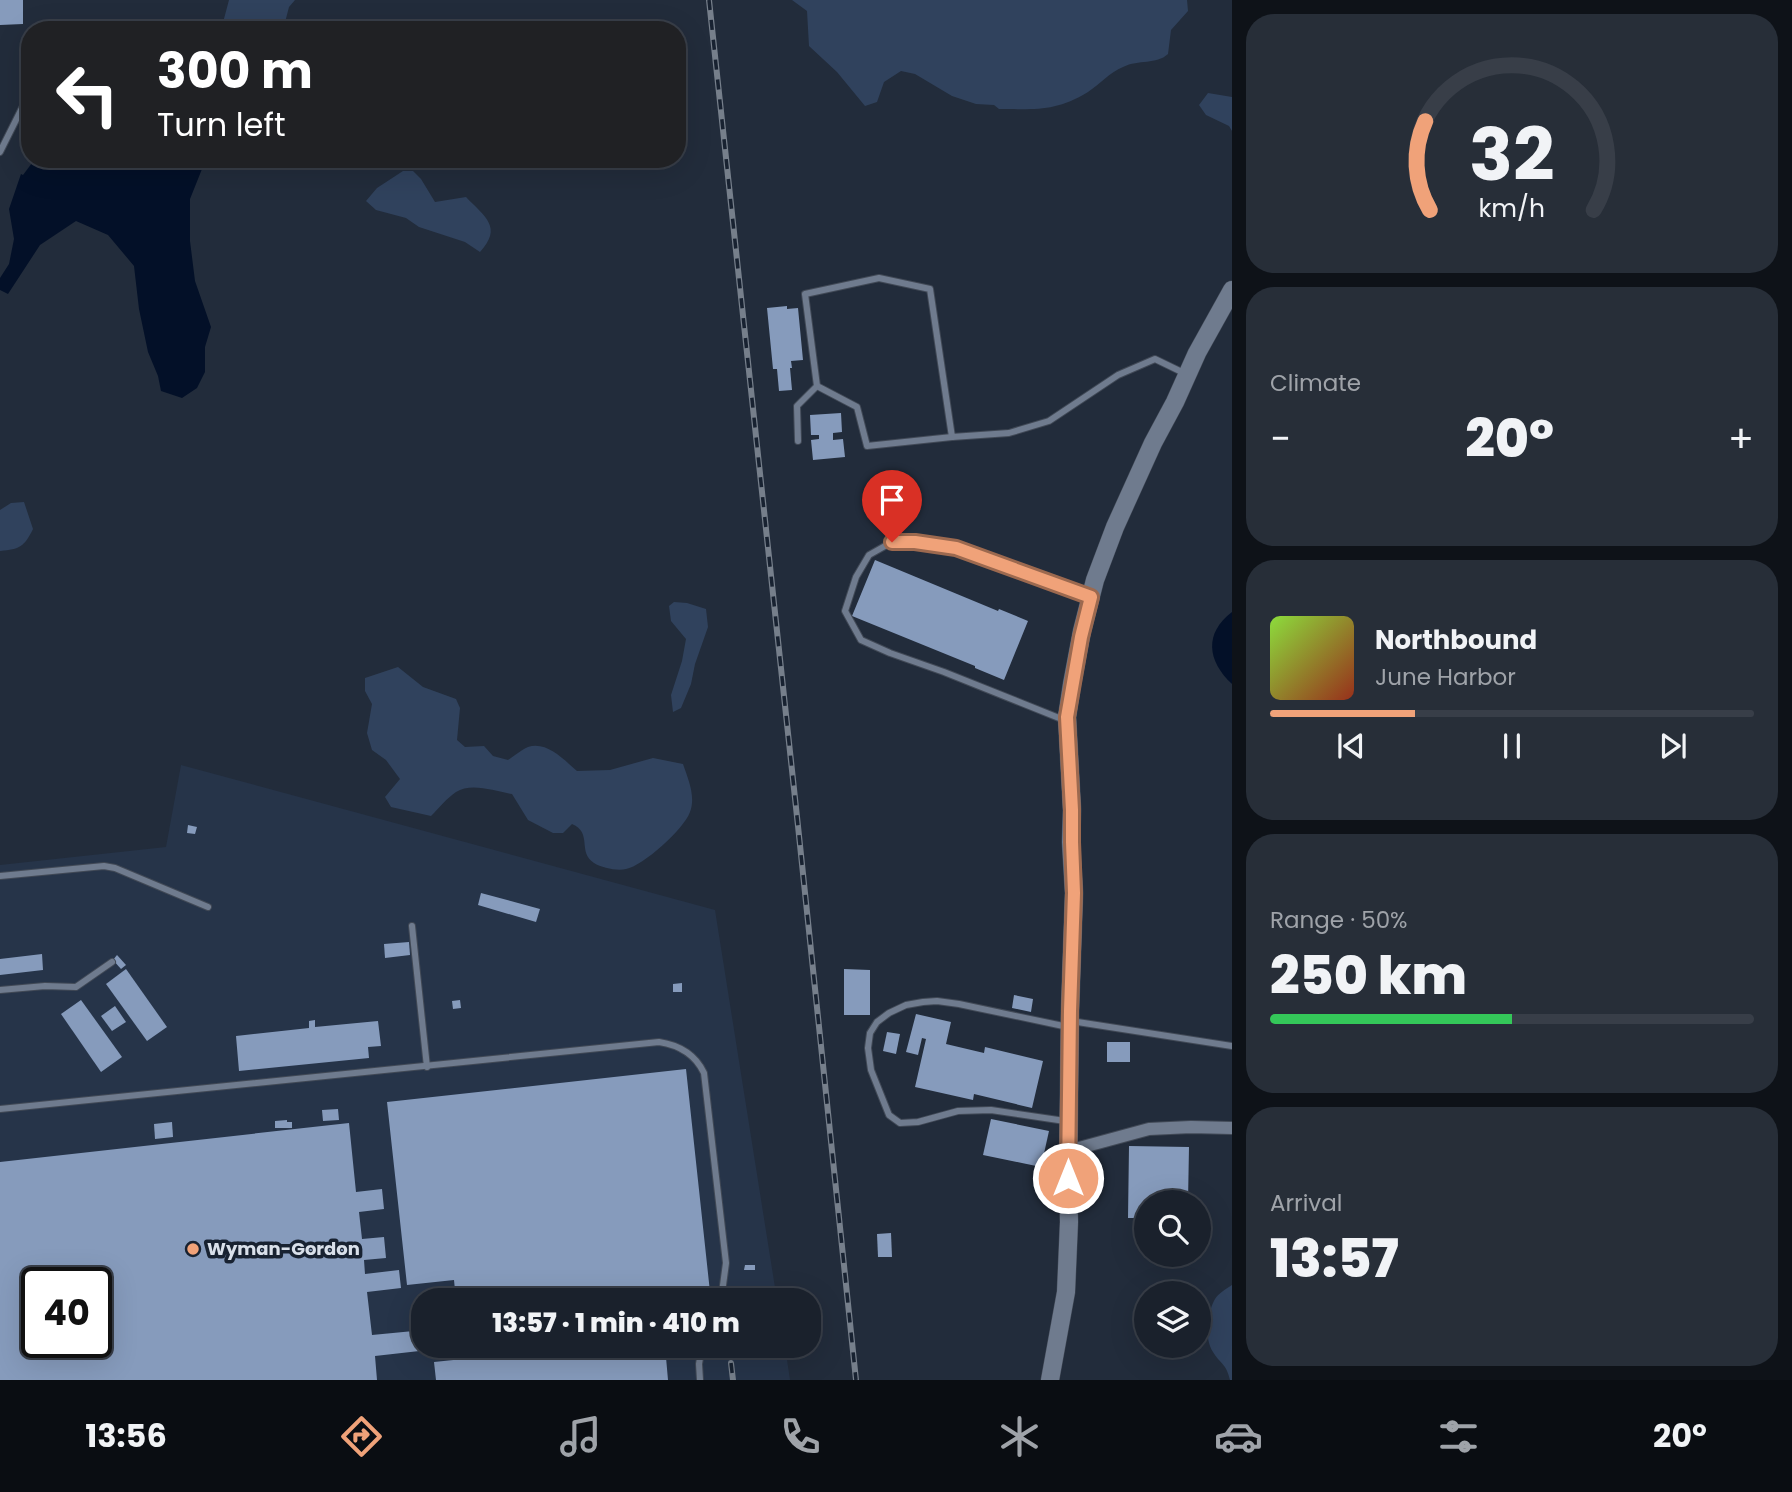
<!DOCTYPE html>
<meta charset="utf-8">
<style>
:root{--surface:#1a212c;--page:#272e38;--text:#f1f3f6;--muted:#9fa3a9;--line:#383e48;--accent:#f0a279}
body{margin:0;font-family:Poppins,sans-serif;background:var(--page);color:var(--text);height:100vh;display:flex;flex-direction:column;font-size:26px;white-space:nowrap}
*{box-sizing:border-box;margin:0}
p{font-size:23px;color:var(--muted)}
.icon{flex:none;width:38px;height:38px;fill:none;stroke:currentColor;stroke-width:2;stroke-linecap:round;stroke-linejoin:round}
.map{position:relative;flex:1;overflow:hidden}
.panel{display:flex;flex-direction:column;gap:14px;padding:14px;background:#0e1218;width:560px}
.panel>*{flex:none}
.guide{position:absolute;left:21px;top:21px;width:665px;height:147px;border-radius:28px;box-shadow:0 7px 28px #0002,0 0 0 2px var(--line);background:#202124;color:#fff;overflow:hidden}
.buttons{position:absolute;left:1134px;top:1190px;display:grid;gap:14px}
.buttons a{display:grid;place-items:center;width:77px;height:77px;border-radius:50%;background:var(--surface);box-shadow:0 7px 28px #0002,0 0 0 2px var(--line);font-size:35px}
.speed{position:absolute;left:21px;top:1267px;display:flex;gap:14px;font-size:35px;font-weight:700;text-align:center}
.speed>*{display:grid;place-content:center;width:91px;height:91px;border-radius:50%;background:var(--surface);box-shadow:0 7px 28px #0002,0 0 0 2px var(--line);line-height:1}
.speed .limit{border:4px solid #111;border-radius:10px;background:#fff;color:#111}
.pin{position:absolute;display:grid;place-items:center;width:60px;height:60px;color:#fff;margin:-72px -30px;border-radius:50% 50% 50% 0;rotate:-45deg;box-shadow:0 0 7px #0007}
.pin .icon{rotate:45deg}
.me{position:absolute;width:77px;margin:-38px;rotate:0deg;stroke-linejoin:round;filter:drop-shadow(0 0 5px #0008)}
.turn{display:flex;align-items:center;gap:24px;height:147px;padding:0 21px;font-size:32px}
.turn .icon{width:91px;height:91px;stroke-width:2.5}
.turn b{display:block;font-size:49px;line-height:60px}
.big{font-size:52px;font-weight:800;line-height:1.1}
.panel .widget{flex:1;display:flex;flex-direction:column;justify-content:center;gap:10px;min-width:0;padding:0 24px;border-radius:28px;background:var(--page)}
.panel .dial{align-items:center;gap:0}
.dial svg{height:182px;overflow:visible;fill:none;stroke:var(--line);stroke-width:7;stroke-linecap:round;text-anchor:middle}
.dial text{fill:var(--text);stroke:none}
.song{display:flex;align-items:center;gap:21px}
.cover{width:84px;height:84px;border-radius:10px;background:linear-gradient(135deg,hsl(90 70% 55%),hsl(10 70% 35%))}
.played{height:7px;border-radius:4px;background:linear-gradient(90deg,var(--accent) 30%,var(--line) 30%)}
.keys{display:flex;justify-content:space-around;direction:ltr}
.heat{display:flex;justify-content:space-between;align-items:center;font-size:38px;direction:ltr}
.charge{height:10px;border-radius:5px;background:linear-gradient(90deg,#34c759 50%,var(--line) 0)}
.trip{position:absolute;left:411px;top:1288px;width:410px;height:70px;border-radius:28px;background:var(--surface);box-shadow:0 7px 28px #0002,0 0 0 2px var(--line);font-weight:800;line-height:70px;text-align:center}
.tabs{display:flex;height:112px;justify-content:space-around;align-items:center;background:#0a0d12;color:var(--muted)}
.tabs .icon{width:49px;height:49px}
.tabs .current{color:var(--accent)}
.tabs b{font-size:32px;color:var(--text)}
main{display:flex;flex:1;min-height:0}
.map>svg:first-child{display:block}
.built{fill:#263449;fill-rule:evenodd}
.green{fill:#30425d}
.water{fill:#031028}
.building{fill:#869bbc;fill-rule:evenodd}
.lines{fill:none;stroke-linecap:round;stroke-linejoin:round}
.lane-casing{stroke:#414956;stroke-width:8}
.street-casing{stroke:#414956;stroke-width:14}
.secondary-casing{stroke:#414956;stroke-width:19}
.lane{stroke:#6f7b8e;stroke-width:6}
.street{stroke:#6f7b8e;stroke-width:12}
.secondary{stroke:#6f7b8e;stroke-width:18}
.rail-casing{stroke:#767f8b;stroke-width:6}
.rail{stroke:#182231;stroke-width:3.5;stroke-dasharray:10;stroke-linecap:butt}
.route-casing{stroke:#9c694f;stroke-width:18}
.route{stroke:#f0a279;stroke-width:12}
.poi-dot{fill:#f0a279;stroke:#182231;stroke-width:2.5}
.labels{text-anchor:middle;stroke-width:7;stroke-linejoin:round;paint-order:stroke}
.poi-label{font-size:18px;font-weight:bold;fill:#d9e0ea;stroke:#182231;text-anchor:start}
</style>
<main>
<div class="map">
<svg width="1232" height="1380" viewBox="0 0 1232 1380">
<rect width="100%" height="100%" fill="#222c3b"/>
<path class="built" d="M181,765L715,910L777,1300H424V1346H785L790,1380H0V865L166,847ZM37,1283H96V1342H37Z"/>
<g class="green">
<polygon points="229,0 295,0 289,7 283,30 221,30"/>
<path d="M792,0H1187L1188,11L1171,30L1168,54C1156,65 1139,59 1123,67C1110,72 1100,84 1088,92C1055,112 1036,109 999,109L994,105L976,104L952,96L915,74L901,71L884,82L877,102L865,106L837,72L809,46L807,11Z"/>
<polygon points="1208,93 1232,97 1232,131 1229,126 1206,115 1199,105"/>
<path d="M403,171H413L421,179L435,202L466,197C485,217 503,227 480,252L465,242L419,227L406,218L376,210L366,201L377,188Z"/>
<path d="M24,502L33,529C24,547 20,549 0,551V510L11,503Z"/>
<polygon points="674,602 687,603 706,609 708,627 695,664 691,684 681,708 673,712 671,695 682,661 686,639 671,621 669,606"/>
<path d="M398,667L423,687L456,699L460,708L457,740L465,747L484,746L493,756L508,760C514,756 521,750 528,747C547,741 564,760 577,771L610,770L653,758L683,764C688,779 696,796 690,812C684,829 643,866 626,869C617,871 602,868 594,863C577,852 593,833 572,824L563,833H553L528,820L512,794C495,791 471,782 456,792C447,798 439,808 431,816L391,807L385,797L400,779L386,760L372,750L367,733L372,704L365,691V678Z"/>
<path d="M1232,1285V1380H1230C1226,1363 1221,1365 1213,1352C1204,1338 1207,1313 1215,1299C1219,1293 1226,1289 1232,1285Z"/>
</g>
<g class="water">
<polygon points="35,159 206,159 190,199 190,241 195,281 211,327 205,347 205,372 197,388 182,398 161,391 158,376 148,352 139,309 134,266 108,235 76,221 40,245 8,294 0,290 0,278 9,264 14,239 9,209 21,174 23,175"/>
<path d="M1232,612V684C1207,661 1204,633 1232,612Z"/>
</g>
<g class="building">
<polygon points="0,0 23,0 23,24 0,25"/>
<polygon points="787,306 787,309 798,308 803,360 791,361 792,368 790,368 792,390 779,391 777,369 773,369 767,308"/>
<polygon points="841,413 842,432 833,433 833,440 843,439 845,457 813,460 811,440 819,439 819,435 811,435 810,415"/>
<polygon points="875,560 998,611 999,609 1028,621 1004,680 975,668 975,666 852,616"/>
<polygon points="188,825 197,827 195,834 187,833"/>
<polygon points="481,893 540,909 536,922 478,905"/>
<polygon points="409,942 410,955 385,958 384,944"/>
<polygon points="42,954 43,970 0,975 0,959"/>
<polygon points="117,955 126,965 121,969 113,960"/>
<polygon points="126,969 167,1027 147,1041 106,984"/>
<polygon points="844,969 870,970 870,1015 844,1015"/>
<polygon points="682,983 682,992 673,992 673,984"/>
<polygon points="1014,995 1033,999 1031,1012 1012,1008"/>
<polygon points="81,1000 122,1057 101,1072 61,1014"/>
<polygon points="460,1000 461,1008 453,1009 452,1001"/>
<polygon points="115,1006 126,1022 112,1031 101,1016"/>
<polygon points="916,1014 951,1022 946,1044 984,1053 985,1047 1043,1061 1032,1108 974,1094 973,1100 915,1087 926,1039 922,1038 918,1055 906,1052"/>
<polygon points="315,1020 315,1027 378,1021 381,1046 368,1047 369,1058 239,1071 236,1036 309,1028 309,1021"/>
<polygon points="887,1032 900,1034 896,1054 883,1051"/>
<rect x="1107" y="1042" width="23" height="20"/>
<polygon points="686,1069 710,1292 660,1298 660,1300 456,1300 454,1280 407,1285 387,1102"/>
<polygon points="338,1109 339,1120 323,1121 322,1110"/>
<polygon points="991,1119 1049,1131 1041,1167 983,1155"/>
<polygon points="287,1120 287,1122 292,1122 292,1128 275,1128 275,1121"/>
<polygon points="172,1122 173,1137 155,1139 154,1124"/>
<path d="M349,1123L356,1192L382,1189L384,1209L359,1212L362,1239L384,1237L386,1258L364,1260L365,1274L399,1270L401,1288L367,1292L372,1335L424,1330V1346H446V1348L375,1356L377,1380H0V1162ZM37,1283H96V1342H37Z"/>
<polygon points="1129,1146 1189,1147 1188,1202 1146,1202 1146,1218 1128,1218"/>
<polygon points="891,1233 892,1257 878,1257 877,1234"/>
<polygon points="745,1265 755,1265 755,1270 744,1270"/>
<polygon points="461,1346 665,1346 668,1380 436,1380 434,1362 463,1359"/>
</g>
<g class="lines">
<defs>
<g id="lane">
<polyline points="0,152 30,92"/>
<polyline points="817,386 857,407 867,446 952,437"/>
<polyline points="798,441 797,406 817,386 805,294 879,278 930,289 952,437 1009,433 1049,421 1118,375 1155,359 1186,374"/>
<polyline points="1064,720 944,672 890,653 861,640 845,611 856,577 869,555 892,542 915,542 956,548 1089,596"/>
<polyline points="0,876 104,866 115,868 208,907"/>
<polyline points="412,926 427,1067"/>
<polyline points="0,990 45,986 76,987 112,962"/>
<polyline points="1071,1021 1232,1046"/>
<path d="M0,1109L659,1042C679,1045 695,1054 704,1073L726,1263L721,1300"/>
<polyline points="1065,1121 991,1110 958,1111 918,1122 900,1123 889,1115 871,1070 868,1048 870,1033 877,1022 889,1013 906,1005 923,1002 937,1001 959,1004 1068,1027"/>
<polyline points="700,1380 699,1364 702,1346"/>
</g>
<polyline id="street" points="1068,1151 1149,1129 1191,1127 1232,1128"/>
<polyline id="secondary" points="1050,1380 1066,1292 1069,1222 1068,1178 1070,1011 1074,893 1071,842 1072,810 1067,717 1072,684 1082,631 1095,580 1115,527 1153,443 1175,402 1197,353 1232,290"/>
</defs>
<use href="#lane" class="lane-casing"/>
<use href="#street" class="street-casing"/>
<use href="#secondary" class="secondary-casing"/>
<use href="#lane" class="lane"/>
<use href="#street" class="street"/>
<use href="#secondary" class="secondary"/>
<defs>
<g id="rail">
<polyline points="709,0 798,826 856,1380"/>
<polyline points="731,1363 733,1380"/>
</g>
</defs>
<use href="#rail" class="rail-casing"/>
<use href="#rail" class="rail"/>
</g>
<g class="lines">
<defs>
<polyline id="route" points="892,542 915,542 956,548 1091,597 1081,637 1067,717 1072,810 1072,842 1074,893 1070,1011 1068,1178"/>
</defs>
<use href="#route" class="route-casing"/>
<use href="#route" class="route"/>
</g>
<circle class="poi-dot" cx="193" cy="1249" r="7"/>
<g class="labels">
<g class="poi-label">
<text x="207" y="1255">Wyman-Gordon</text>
</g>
</g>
</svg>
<div class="buttons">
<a><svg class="icon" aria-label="search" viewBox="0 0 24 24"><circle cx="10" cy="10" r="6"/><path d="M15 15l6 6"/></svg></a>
<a><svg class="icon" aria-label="layers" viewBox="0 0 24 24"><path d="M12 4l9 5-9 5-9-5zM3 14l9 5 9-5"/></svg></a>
</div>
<div class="speed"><div class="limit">40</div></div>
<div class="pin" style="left:892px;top:542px;background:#d93025"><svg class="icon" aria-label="arrive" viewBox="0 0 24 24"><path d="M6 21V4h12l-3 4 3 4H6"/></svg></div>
<svg class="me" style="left:1068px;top:1178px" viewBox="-20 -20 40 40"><circle r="17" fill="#f0a279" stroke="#fff" stroke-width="3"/><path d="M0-11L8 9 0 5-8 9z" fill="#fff"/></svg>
<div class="trip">13:57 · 1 min · 410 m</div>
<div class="guide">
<div class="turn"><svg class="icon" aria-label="left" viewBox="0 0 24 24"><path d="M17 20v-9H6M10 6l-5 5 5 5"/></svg><div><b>300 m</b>Turn left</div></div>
</div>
</div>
<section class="panel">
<div class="widget dial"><svg viewBox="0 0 100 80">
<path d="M14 69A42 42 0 1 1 86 69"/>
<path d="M14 69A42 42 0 0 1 12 30" stroke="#f0a279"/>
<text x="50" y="56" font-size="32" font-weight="700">32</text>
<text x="50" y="72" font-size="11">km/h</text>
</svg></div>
<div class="widget"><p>Climate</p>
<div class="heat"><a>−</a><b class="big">20°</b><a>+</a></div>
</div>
<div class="widget">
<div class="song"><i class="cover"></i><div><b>Northbound</b><p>June Harbor</p></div></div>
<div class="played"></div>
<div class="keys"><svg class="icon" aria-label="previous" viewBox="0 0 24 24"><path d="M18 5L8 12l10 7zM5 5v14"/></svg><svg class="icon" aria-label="pause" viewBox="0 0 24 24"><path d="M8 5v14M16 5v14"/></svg><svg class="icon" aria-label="next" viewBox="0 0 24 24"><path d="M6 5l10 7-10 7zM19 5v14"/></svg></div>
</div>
<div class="widget"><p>Range · 50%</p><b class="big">250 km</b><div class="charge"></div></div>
<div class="widget"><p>Arrival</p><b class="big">13:57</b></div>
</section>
</main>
<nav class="tabs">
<b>13:56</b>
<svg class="icon current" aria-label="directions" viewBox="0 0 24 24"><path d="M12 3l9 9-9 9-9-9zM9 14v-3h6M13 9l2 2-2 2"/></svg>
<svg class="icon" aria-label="music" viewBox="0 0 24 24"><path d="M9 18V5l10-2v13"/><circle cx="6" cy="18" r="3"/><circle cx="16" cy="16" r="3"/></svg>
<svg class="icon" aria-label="phone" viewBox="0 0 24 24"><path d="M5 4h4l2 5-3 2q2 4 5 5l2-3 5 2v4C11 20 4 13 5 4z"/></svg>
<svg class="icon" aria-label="climate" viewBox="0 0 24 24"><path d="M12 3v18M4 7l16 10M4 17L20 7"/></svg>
<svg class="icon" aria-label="car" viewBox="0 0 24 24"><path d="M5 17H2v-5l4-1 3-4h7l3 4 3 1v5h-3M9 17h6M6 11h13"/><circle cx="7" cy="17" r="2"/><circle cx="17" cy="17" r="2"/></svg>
<svg class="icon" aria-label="filters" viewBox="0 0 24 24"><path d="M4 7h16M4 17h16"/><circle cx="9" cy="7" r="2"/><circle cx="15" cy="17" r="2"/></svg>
<b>20°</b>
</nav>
